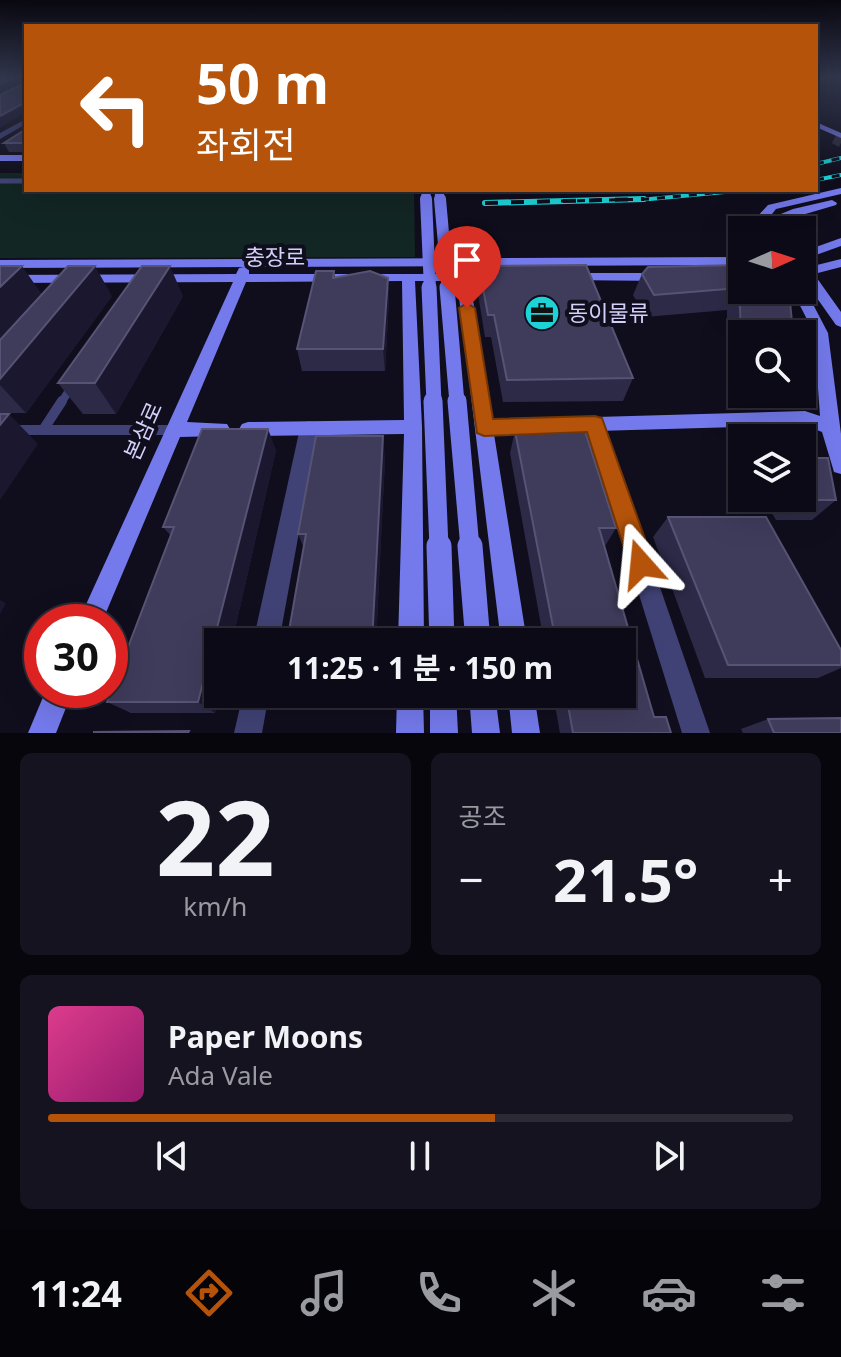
<!DOCTYPE html>
<html lang="ko">
<meta charset="utf-8">
<style>
:root{--surface:#0c0a16;--page:#15131f;--text:#f1f3f6;--muted:#9a9aa1;--line:#2c2b35;--accent:#b45309}
body{margin:0;font-family:"Noto Sans","Noto Sans KR",sans-serif;background:var(--page);color:var(--text);height:100vh;display:flex;flex-direction:column;font-size:30px;white-space:nowrap}
*{box-sizing:border-box;margin:0}
p{font-size:26px;color:var(--muted)}
.icon{flex:none;width:44px;height:44px;fill:none;stroke:currentColor;stroke-width:2;stroke-linecap:round;stroke-linejoin:round}
.map{position:relative;height:733px;overflow:hidden}
.drawer{display:flex;flex-direction:column;gap:20px;padding:20px;background:#07060c;flex:1}
.drawer>*{flex:none}
.hud{position:absolute;left:24px;top:24px;width:794px;height:168px;border-radius:0px;box-shadow:0 8px 32px #0002,0 0 0 2px var(--line);background:#b45309;color:#fff;overflow:hidden}
.needle{width:52px;rotate:87deg}
.tools{position:absolute;left:728px;top:216px;display:grid;gap:16px}
.tools a{display:grid;place-items:center;width:88px;height:88px;border-radius:0px;background:var(--surface);box-shadow:0 8px 32px #0002,0 0 0 2px var(--line);font-size:40px}
.speed{position:absolute;left:24px;top:604px;display:flex;gap:16px;font-size:40px;font-weight:700;text-align:center}
.speed>*{display:grid;place-content:center;width:104px;height:104px;border-radius:50%;background:var(--surface);box-shadow:0 8px 32px #0002,0 0 0 2px var(--line);line-height:1}
.speed .limit{border:12px solid #d22;background:#fff;color:#111}
.pin{position:absolute;display:grid;place-items:center;width:68px;height:68px;color:#fff;margin:-82px -34px;border-radius:50% 50% 50% 0;rotate:-45deg;box-shadow:0 0 8px #0007}
.pin .icon{rotate:45deg}
.me{position:absolute;width:88px;margin:-44px;rotate:342deg;stroke-linejoin:round;filter:drop-shadow(0 0 6px #0008)}
.turn{display:flex;align-items:center;gap:28px;height:168px;padding:0 40px;font-size:36px}
.turn .icon{width:104px;height:104px;stroke-width:2.5}
.turn b{display:block;font-size:56px;line-height:68px}
.big{font-size:60px;font-weight:700;line-height:1.1}
.drawer .widget{flex:1;display:flex;flex-direction:column;justify-content:center;gap:12px;min-width:0;padding:0 28px;border-radius:12px;background:var(--page)}
.drawer .dial{align-items:center;gap:0}
.dial b{font-size:104px;line-height:1}
.song{display:flex;align-items:center;gap:24px}
.cover{width:96px;height:96px;border-radius:12px;background:linear-gradient(135deg,hsl(330 70% 55%),hsl(320 70% 35%))}
.played{height:8px;border-radius:4px;background:linear-gradient(90deg,var(--accent) 60%,var(--line) 60%)}
.keys{display:flex;justify-content:space-around;direction:ltr}
.heat{display:flex;justify-content:space-between;align-items:center;font-size:44px;direction:ltr}
.drawer .tiles{flex:1;display:grid;gap:20px;grid-template-columns:1fr 1fr}
.widget:last-child{grid-column:span 2}
.trip{position:absolute;left:204px;top:628px;width:432px;height:80px;border-radius:0px;background:var(--surface);box-shadow:0 8px 32px #0002,0 0 0 2px var(--line);font-weight:700;line-height:80px;text-align:center}
.dock{display:flex;height:128px;justify-content:space-around;align-items:center;background:#050409;color:var(--muted)}
.dock .icon{width:56px;height:56px}
.dock .on{color:var(--accent)}
.dock b{font-size:36px;color:var(--text)}
.map>svg:first-child{display:block}
.green{fill:#122623}
.lines{fill:none;stroke-linecap:round;stroke-linejoin:round}
.secondary-tunnel{stroke:#2d2b3e;stroke-width:9;stroke-dasharray:9 5;stroke-linecap:butt}
.lane-far2{stroke:#404275;stroke-width:5}
.lane-far1{stroke:#404275;stroke-width:8}
.lane{stroke:#404275;stroke-width:10}
.street{fill:#404275;fill-rule:evenodd}
.secondary{fill:#747aec;fill-rule:evenodd}
.rail-far1-casing{stroke:#1dd3d8;stroke-width:4}
.rail-casing{stroke:#1dd3d8;stroke-width:6}
.rail-far1{stroke:#100e1d;stroke-width:3;stroke-dasharray:8;stroke-linecap:butt}
.rail{stroke:#100e1d;stroke-width:4;stroke-dasharray:13;stroke-linecap:butt}
.secondary-bridge-far4{stroke:#747aec;stroke-width:9}
.secondary-bridge-far3{stroke:#747aec;stroke-width:12}
.secondary-bridge-far2{stroke:#747aec;stroke-width:15}
.secondary-bridge-far1{stroke:#747aec;stroke-width:19}
.secondary-bridge{stroke:#747aec;stroke-width:25}
.wall{fill:#2d2a48}
.shaded-wall{fill:#1a172f}
.building{fill:#3f3b5b;stroke:#565374;stroke-width:2}
.route{fill:#b45309;stroke:#753606;stroke-width:2}
.labels{text-anchor:middle;stroke-width:8;stroke-linejoin:round;paint-order:stroke}
.street-label{font-size:22px;fill:#d2d0f9;stroke:#100e1d}
.poi-label{font-size:22px;fill:#d2d0f9;stroke:#100e1d;text-anchor:start}
</style>
<div class="map">
<svg width="841" height="733" viewBox="0 0 841 733">
<rect width="100%" height="100%" fill="#100e1d"/>
<polygon class="green" points="0,173 26,173 26,190 414,190 415,257 0,258"/>
<g class="lines">
<polyline class="secondary-tunnel" points="834,139 841,143"/>
<polyline class="lane-far2" points="0,181 26,181"/>
<polyline class="lane-far1" points="61,403 72,386"/>
<g class="lane">
<polyline points="0,430 174,430"/>
<polyline points="43,430 62,401"/>
</g>
<g class="street">
<rect x="0" y="88" width="26" height="4"/>
<polygon points="26,119 26,124 0,139 0,133"/>
<polygon points="595,417 601,419 604,424 710,733 682,733 586,424 589,419"/>
<polygon points="309,421 315,423 318,428 279,642 253,642 300,428 303,423"/>
<polygon points="243,694 269,694 262,733 234,733"/>
</g>
<g class="secondary">
<polygon points="816,122 841,133 841,138 816,127"/>
<rect x="0" y="155" width="26" height="6"/>
<polygon points="841,188 841,194 776,209 768,219 768,230 756,230 756,218 768,205"/>
<polygon points="832,200 837,203 836,205 785,220 785,230 773,230 776,216 793,209"/>
<polygon points="841,238 841,246 802,260 802,252"/>
<polygon points="742,257 742,265 0,268 0,260"/>
<polygon points="841,259 841,267 814,274 841,312 841,327 836,325 802,277 802,262 809,267"/>
<polygon points="244,267 249,268 249,274 503,274 505,277 498,281 470,281 492,420 805,411 820,416 814,333 792,290 802,290 804,287 828,333 841,434 841,474 834,472 822,432 804,425 494,434 527,642 501,642 457,281 415,281 422,427 424,642 398,642 404,434 248,436 242,434 239,429 242,424 248,422 404,420 402,281 246,282 187,422 227,424 230,429 227,434 221,436 180,437 102,622 78,622 233,282 0,283 0,275 236,274 239,268"/>
<polygon points="570,273 662,273 669,277 662,281 565,280 565,274"/>
<polygon points="46,690 73,690 56,733 28,733"/>
<polygon points="397,694 423,694 424,733 396,733"/>
<polygon points="430,694 456,694 458,733 430,733"/>
<polygon points="469,694 495,694 500,733 472,733"/>
<polygon points="508,694 534,694 540,733 512,733"/>
</g>
<defs>
<g id="rail-far1">
<polyline points="816,164 841,158"/>
<polyline points="816,180 841,175"/>
<polyline points="561,201 650,199 746,190"/>
</g>
<polyline id="rail" points="485,203 644,199"/>
</defs>
<use href="#rail-far1" class="rail-far1-casing"/>
<use href="#rail" class="rail-casing"/>
<use href="#rail-far1" class="rail-far1"/>
<use href="#rail" class="rail"/>
<g class="secondary-bridge-far4">
<polyline points="426,190 426,201"/>
<polyline points="439,190 440,201"/>
</g>
<g class="secondary-bridge-far3">
<polyline points="426,199 430,289"/>
<polyline points="440,199 448,289"/>
</g>
<g class="secondary-bridge-far2">
<polyline points="429,287 434,403"/>
<polyline points="447,287 457,403"/>
</g>
<g class="secondary-bridge-far1">
<polyline points="433,401 439,548"/>
<polyline points="457,401 470,548"/>
</g>
<g class="secondary-bridge">
<polyline points="439,546 442,642"/>
<polyline points="470,546 478,642"/>
</g>
</g>
<g class="wall">
<polygon points="26,129 26,152 9,152 4,143"/>
<polygon points="742,265 793,334 742,334 742,364 727,353 727,310 645,317 633,295 642,274"/>
<polygon points="0,266 42,294 112,296 26,413 0,413"/>
<polygon points="334,271 335,278 388,278 389,299 385,371 302,371 297,349"/>
<polygon points="480,273 633,378 623,401 503,402 491,337 485,337 478,294"/>
<polygon points="183,296 116,414 83,414 58,383"/>
<polygon points="515,431 616,528 605,546 654,717 671,733 560,733 553,694 622,694 622,642 544,642 510,453"/>
<polygon points="276,450 232,642 218,642 218,694 219,694 215,713 131,713 107,702 171,536 163,527"/>
<polygon points="385,458 376,642 287,642 304,548 298,534"/>
<polygon points="763,498 802,498 836,500 812,520 776,520"/>
<polygon points="668,517 841,650 841,668 818,678 705,678 653,537"/>
<polygon points="279,694 373,694 373,705 289,705"/>
<polygon points="768,719 841,733 743,733 741,729"/>
</g>
<g class="shaded-wall">
<polygon points="14,78 23,78 25,81 0,94 0,84"/>
<polygon points="26,102 26,112 0,128 0,116"/>
<polygon points="22,266 43,296 0,343 0,287"/>
<polygon points="95,266 112,296 26,413 0,385 0,379"/>
<polygon points="170,266 183,296 116,414 95,383"/>
<polygon points="388,278 389,299 385,371 383,349"/>
<polygon points="9,414 38,444 0,500 0,425"/>
<polygon points="268,429 276,450 232,642 218,642 218,694 219,694 215,713 198,702"/>
<polygon points="383,436 385,458 376,642 372,642"/>
<polygon points="0,600 6,603 0,614"/>
<polygon points="369,694 373,694 373,705"/>
</g>
<g class="building">
<polygon points="0,78 14,78 0,84"/>
<polygon points="25,78 26,102 0,116 0,95 23,84"/>
<polygon points="26,129 26,143 4,143"/>
<polygon points="586,265 633,378 507,380 494,315 488,315 480,273 489,266"/>
<polygon points="742,265 742,290 789,290 793,334 746,334 741,331 739,288 654,295 642,274 648,267"/>
<polygon points="0,266 22,266 0,287"/>
<polygon points="68,266 95,266 0,379 0,340"/>
<polygon points="142,266 170,266 95,383 58,383"/>
<polygon points="316,271 334,271 333,278 370,271 388,278 383,349 297,349"/>
<polygon points="0,414 9,414 0,425"/>
<polygon points="202,429 268,429 198,702 107,702 174,527 163,527"/>
<polygon points="515,431 585,431 616,528 599,528 654,717 666,717 671,733 573,733 566,694 622,694 622,642 556,642"/>
<polygon points="316,436 383,436 372,642 287,642 306,534 298,534"/>
<polygon points="802,458 828,458 836,500 798,500 796,498 802,498"/>
<polygon points="668,517 766,517 841,650 841,665 728,665"/>
<polygon points="841,718 841,733 774,733 768,719"/>
<polygon points="189,731 188,733 94,733 94,732"/>
</g>
<linearGradient id="sky" x2="0" y2="1"><stop stop-color="#090810"/><stop offset="0.43" stop-color="#31364c"/><stop offset="1" stop-color="#31364c" stop-opacity="0"/></linearGradient>
<rect width="841" height="180" fill="url(#sky)"/>
<polygon class="route" points="467,303 475,308 493,419 595,416 602,418 654,564 650,573 641,577 632,573 587,432 484,436 477,433 459,308"/>
<defs>
<symbol id="office-disc" viewBox="-11 -11 22 22"><circle r="9.5" fill="#1dd3d8" stroke="#100e1d"/><path d="M-6-3h4V-5.5h4V-3h4V5H-6ZM-1-4.5V-3h2v-1.5ZM-6 0V1H6V0Z" fill="#111"/></symbol>
</defs>
<g fill-rule="evenodd">
<use href="#office-disc" x="522" y="293" width="40" height="40"/>
</g>
<g class="labels">
<g class="street-label">
<text x="275" y="265">충장로</text>
<text transform="translate(143 431) rotate(-66)" y="8">본삼로</text>
</g>
<g class="poi-label">
<text x="568" y="321">동이물류</text>
</g>
</g>
</svg>
<div class="tools">
<a><svg class="needle" viewBox="-14 -14 28 28"><path d="M0-13l5 13h-10z" fill="#e53935"/><path d="M0 13l5-13h-10z" fill="#9a9aa1"/></svg></a>
<a><svg class="icon" aria-label="search" viewBox="0 0 24 24"><circle cx="10" cy="10" r="6"/><path d="M15 15l6 6"/></svg></a>
<a><svg class="icon" aria-label="layers" viewBox="0 0 24 24"><path d="M12 4l9 5-9 5-9-5zM3 14l9 5 9-5"/></svg></a>
</div>
<div class="speed"><div class="limit">30</div></div>
<div class="pin" style="left:467px;top:308px;background:#d93025"><svg class="icon" aria-label="arrive" viewBox="0 0 24 24"><path d="M6 21V4h12l-3 4 3 4H6"/></svg></div>
<svg class="me" style="left:641px;top:564px" viewBox="-20 -20 40 40"><path d="M0-17L14 15 0 8-14 15z" fill="#b45309" stroke="#fff" stroke-width="4"/></svg>
<div class="trip">11:25 · 1 분 · 150 m</div>
<div class="hud">
<div class="turn"><svg class="icon" aria-label="left" viewBox="0 0 24 24"><path d="M17 20v-9H6M10 6l-5 5 5 5"/></svg><div><b>50 m</b>좌회전</div></div>
</div>
</div>
<section class="drawer">
<div class="tiles">
<div class="widget dial"><b>22</b><p>km/h</p></div>
<div class="widget"><p>공조</p>
<div class="heat"><a>−</a><b class="big">21.5°</b><a>+</a></div>
</div>
<div class="widget">
<div class="song"><i class="cover"></i><div><b>Paper Moons</b><p>Ada Vale</p></div></div>
<div class="played"></div>
<div class="keys"><svg class="icon" aria-label="previous" viewBox="0 0 24 24"><path d="M18 5L8 12l10 7zM5 5v14"/></svg><svg class="icon" aria-label="pause" viewBox="0 0 24 24"><path d="M8 5v14M16 5v14"/></svg><svg class="icon" aria-label="next" viewBox="0 0 24 24"><path d="M6 5l10 7-10 7zM19 5v14"/></svg></div>
</div>
</div>
</section>
<nav class="dock">
<b>11:24</b>
<svg class="icon on" aria-label="directions" viewBox="0 0 24 24"><path d="M12 3l9 9-9 9-9-9zM9 14v-3h6M13 9l2 2-2 2"/></svg>
<svg class="icon" aria-label="music" viewBox="0 0 24 24"><path d="M9 18V5l10-2v13"/><circle cx="6" cy="18" r="3"/><circle cx="16" cy="16" r="3"/></svg>
<svg class="icon" aria-label="phone" viewBox="0 0 24 24"><path d="M5 4h4l2 5-3 2q2 4 5 5l2-3 5 2v4C11 20 4 13 5 4z"/></svg>
<svg class="icon" aria-label="climate" viewBox="0 0 24 24"><path d="M12 3v18M4 7l16 10M4 17L20 7"/></svg>
<svg class="icon" aria-label="car" viewBox="0 0 24 24"><path d="M5 17H2v-5l4-1 3-4h7l3 4 3 1v5h-3M9 17h6M6 11h13"/><circle cx="7" cy="17" r="2"/><circle cx="17" cy="17" r="2"/></svg>
<svg class="icon" aria-label="filters" viewBox="0 0 24 24"><path d="M4 7h16M4 17h16"/><circle cx="9" cy="7" r="2"/><circle cx="15" cy="17" r="2"/></svg>
</nav>
